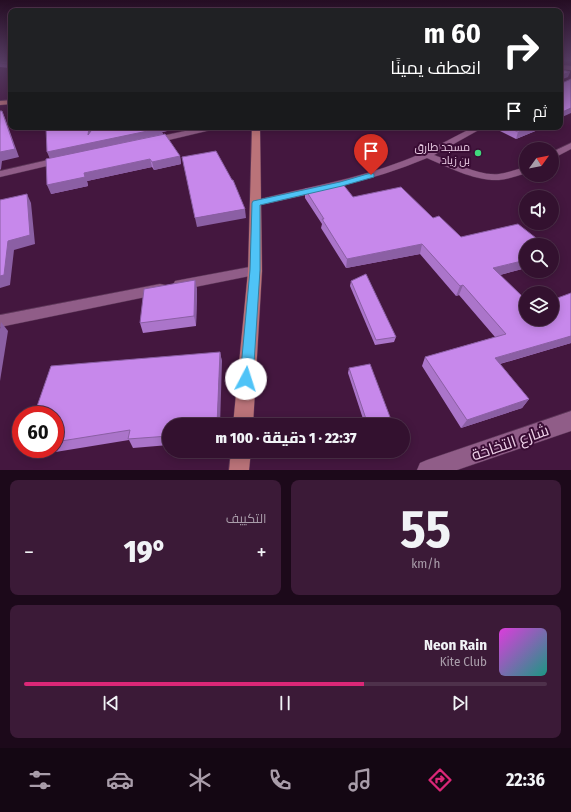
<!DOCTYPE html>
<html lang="ar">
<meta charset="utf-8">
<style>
:root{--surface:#33112f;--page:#3b1a37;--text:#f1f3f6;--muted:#a99daa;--line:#4e314b;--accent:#db2777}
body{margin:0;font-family:"Fira Sans Condensed",Cairo,sans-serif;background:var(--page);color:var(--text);direction:rtl;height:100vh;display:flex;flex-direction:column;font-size:15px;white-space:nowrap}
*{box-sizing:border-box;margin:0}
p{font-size:13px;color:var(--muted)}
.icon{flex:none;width:22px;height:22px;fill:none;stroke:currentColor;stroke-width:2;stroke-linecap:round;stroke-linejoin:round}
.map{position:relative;height:470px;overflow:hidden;direction:ltr}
.sheet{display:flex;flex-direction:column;gap:10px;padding:10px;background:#1c091a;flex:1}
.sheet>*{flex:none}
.guide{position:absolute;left:8px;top:8px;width:555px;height:122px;border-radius:8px;box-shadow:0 2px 10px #0003,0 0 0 1px var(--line);direction:rtl;background:#202124;color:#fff;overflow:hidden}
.needle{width:26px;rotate:57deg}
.buttons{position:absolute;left:519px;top:142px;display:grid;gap:8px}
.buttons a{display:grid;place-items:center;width:40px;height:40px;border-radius:50%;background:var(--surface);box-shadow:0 2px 10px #0003,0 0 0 1px var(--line);font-size:20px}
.speed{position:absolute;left:12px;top:406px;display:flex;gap:8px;font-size:20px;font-weight:700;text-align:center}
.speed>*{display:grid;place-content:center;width:52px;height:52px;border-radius:50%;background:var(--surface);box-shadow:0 2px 10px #0003,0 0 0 1px var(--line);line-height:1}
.speed .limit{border:6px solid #d22;background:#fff;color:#111}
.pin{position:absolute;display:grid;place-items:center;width:34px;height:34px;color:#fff;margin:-41px -17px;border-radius:50% 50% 50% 0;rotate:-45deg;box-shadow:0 0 4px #0007}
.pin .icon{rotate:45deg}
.me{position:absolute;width:44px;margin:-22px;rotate:5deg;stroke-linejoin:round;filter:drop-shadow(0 0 3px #0008)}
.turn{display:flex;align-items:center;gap:14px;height:84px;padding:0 16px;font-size:18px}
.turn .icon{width:52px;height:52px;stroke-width:2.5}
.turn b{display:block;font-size:28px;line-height:34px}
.then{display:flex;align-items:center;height:38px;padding:0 16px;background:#0003;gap:8px;font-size:15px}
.big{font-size:30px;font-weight:800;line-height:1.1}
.sheet .card{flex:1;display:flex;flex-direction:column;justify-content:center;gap:6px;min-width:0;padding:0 14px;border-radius:8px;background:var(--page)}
.sheet .dial{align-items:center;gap:0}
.dial b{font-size:52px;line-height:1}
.song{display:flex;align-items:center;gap:12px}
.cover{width:48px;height:48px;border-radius:6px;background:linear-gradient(135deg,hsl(300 70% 55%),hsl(170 70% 35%))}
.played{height:4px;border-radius:2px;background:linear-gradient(90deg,var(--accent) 65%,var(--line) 65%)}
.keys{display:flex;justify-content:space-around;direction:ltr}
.heat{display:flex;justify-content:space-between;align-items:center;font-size:22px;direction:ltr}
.sheet .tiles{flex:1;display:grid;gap:10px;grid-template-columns:1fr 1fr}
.card:last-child{grid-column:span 2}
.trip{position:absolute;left:162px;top:418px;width:248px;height:40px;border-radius:20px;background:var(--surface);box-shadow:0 2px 10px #0003,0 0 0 1px var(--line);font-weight:800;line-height:40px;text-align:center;direction:rtl}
.tab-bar{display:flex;height:64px;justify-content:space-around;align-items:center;background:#140713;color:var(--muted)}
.tab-bar .icon{width:28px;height:28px}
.tab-bar .current{color:var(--accent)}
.tab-bar b{font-size:18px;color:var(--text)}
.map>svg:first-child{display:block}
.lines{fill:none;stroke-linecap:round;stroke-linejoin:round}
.minor-casing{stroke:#5b3657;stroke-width:1}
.major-casing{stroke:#5b3657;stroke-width:1}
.minor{fill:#905d88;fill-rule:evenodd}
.major{fill:#ba7379;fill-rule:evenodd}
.wall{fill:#ab75ca}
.shaded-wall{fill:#8b5fa4}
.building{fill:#c788eb;stroke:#8b5fa4}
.route{fill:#4fc3f7;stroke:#337fa1}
.poi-dot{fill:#40d77c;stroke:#390c34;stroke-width:1.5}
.labels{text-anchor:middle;stroke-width:4;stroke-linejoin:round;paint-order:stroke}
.far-poi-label{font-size:11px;fill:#eccfe6;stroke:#390c34;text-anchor:end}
.near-street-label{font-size:16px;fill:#eccfe6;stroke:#390c34}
</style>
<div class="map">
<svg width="571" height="470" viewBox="0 0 571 470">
<rect width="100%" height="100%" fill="#44173f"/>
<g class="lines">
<defs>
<g id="minor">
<polygon points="560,65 571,66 571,70 560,69"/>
<polygon points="204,127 219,127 215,129 152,144 148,141 152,138"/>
<path d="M474,127H484L434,155C454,162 477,176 499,174C508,173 517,169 526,167V173C517,176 508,179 499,180C474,181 448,167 427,158C372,181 314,193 256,206L251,203L252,201C303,188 354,180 403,161C427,152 450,139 474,127Z"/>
<polygon points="571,143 571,149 552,159 552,152"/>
<polygon points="61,157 64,158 66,160 64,162 0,177 0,171"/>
<polygon points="255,266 260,268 262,271 260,274 180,290 175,289 173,285 175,281 180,280"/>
<polygon points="160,284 165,285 167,289 165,293 0,327 0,315"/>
<polygon points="571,411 571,431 457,470 417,470 420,463 427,460"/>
</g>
<g id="major">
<polygon points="11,100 11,104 0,105 0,101"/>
<polygon points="252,127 260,127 262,271 253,425 233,425 248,271"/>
<polygon points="231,451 251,451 249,470 229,470"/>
</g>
</defs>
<use href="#minor" class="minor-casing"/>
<use href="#major" class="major-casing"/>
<use href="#minor" class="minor"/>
<use href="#major" class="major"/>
</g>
<g class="wall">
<polygon points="0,61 11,61 10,68 0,67"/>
<polygon points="46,127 92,127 92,130 94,127 187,127 162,132 163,134 180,156 181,164 154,170 152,167 87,181 88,186 51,194 50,159"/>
<polygon points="492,127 545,127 516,139"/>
<polygon points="305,189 353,197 433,218 461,237 526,245 526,268 500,275 571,343 500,364 529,399 522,408 461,428 422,366 425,357 495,337 459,295 456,296 420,254 346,268 321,228 322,224 305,198"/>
<polygon points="195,280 197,290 196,326 143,333 140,323"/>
<polygon points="351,281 396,337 394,342 375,345 350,286"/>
<polygon points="220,352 222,362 169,425 169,445 133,448 129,440 31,456 25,449 55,449 55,415"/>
<polygon points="349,368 393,425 365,425 348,373"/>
</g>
<g class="shaded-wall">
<polygon points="11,63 11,68 10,68 8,64"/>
<polygon points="570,72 568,77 560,80 562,75"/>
<polygon points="571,108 571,113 560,118 560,113"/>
<polygon points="2,111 5,118 19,157 2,161 1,169 0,170 0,152"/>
<polygon points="89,127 92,127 90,141 88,135"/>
<polygon points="160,127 187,127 162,132 163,134 50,159 47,152"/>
<polygon points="531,127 545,127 516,139 518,132"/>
<polygon points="180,156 181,164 154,170 152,162"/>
<polygon points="150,159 152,167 87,181 88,186 51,194 47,185 84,173"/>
<polygon points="27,194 31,203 35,244 14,250 10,285 0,288 0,276 8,241"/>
<polygon points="245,209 246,218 197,227 195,218"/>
<polygon points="422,244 420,254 346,268 347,259"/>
<polygon points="526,260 526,268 489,278 493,268"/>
<polygon points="195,280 197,290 196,326 194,316"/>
<polygon points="463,285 459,295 456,296 460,286"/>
<polygon points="1,322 8,331 0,381 0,329"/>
<polygon points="571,336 571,343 489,367 495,358"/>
<polygon points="220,352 222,362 220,425 217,425"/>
<polygon points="529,399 522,408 461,428 467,420"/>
</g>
<g class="building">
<polygon points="0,61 11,61 11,63 8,64 0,63"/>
<polygon points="560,69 570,72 562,75 562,83 571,79 571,108 560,113"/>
<polygon points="0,111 2,111 15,149 0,152"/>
<polygon points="46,127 89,127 88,135 94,127 161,127 162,128 47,152"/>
<polygon points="507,127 531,127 518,132"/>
<polygon points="165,134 180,156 152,162 150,159 84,173 85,177 47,185 46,159"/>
<polygon points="216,151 232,180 233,180 245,209 195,218 182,157"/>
<polygon points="342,183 353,197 401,187 433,218 439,216 461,237 518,224 545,245 526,245 526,260 493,268 526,300 526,319 552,319 552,300 571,293 571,336 495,358 529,399 467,420 425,357 506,334 463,285 460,286 422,244 347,259 322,219 324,219 305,189"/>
<polygon points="27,194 30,235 8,241 4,275 0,276 0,200"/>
<polygon points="366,274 396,337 376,340 351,281"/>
<polygon points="195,280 194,316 140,323 144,289"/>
<polygon points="220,352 217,425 169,425 169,436 128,439 130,430 55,442 55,415 34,415 51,366"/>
<polygon points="370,364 393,425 368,425 349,368"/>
</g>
<linearGradient id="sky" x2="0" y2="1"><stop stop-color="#250d23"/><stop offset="0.48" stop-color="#563c63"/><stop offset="1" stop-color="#563c63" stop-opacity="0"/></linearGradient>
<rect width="571" height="126" fill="url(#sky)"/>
<polygon class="route" points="371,173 374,174 374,177 342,186 260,205 260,270 253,379 251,383 246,385 242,383 240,379 250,270 252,203 253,201 340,182"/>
<circle class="poi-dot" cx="478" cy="153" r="4"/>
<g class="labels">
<g class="far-poi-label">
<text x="470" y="151">مسجد طارق<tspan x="470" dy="13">بن زياد</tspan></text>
</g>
<g class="near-street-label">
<text transform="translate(510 442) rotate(-19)" y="6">شارع التخاخة</text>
</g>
</g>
</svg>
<div class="buttons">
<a><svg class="needle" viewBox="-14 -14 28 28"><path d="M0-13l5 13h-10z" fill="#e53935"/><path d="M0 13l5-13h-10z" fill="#a99daa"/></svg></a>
<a><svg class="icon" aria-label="sound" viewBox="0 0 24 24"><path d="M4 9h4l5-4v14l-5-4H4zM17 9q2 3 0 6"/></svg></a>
<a><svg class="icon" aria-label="search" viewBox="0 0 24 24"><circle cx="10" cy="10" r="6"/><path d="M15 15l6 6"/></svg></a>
<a><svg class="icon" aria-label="layers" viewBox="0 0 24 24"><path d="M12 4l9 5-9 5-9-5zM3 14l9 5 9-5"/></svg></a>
</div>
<div class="speed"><div class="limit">60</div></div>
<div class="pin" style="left:371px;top:175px;background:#d93025"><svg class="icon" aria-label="arrive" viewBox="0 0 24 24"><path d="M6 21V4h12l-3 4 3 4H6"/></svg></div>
<svg class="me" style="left:246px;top:379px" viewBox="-20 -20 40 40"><circle r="19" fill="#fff"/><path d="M0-13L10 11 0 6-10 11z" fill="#4fc3f7"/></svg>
<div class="trip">22:37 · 1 دقيقة · 100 m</div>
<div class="guide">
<div class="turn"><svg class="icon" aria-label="right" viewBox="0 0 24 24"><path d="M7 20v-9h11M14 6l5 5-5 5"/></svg><div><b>60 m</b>انعطف يمينًا</div></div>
<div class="then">ثم<svg class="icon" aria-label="arrive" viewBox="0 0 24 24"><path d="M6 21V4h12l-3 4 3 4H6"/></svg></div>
</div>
</div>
<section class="sheet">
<div class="tiles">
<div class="card dial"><b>55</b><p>km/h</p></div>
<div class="card"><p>التكييف</p>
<div class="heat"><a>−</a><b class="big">19°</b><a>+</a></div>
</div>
<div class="card">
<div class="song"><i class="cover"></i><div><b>Neon Rain</b><p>Kite Club</p></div></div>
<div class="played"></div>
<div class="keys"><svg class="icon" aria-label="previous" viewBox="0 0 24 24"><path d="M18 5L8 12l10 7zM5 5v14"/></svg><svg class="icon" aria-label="pause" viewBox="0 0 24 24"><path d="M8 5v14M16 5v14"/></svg><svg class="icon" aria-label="next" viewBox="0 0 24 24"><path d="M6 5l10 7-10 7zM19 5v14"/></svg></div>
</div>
</div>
</section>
<nav class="tab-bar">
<b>22:36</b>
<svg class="icon current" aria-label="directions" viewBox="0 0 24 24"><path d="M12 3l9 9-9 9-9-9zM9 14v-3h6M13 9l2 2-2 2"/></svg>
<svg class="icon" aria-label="music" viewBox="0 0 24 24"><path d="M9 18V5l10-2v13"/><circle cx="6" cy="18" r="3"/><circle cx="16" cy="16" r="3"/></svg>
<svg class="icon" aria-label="phone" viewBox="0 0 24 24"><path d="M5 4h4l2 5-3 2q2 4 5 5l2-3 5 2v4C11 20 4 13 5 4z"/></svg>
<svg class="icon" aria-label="climate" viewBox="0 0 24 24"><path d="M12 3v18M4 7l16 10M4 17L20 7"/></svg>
<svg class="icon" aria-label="car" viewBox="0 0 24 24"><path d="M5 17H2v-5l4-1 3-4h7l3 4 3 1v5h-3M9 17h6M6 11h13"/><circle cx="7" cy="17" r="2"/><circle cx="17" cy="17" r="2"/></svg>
<svg class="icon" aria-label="filters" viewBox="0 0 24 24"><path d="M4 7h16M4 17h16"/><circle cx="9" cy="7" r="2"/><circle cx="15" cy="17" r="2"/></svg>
</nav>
